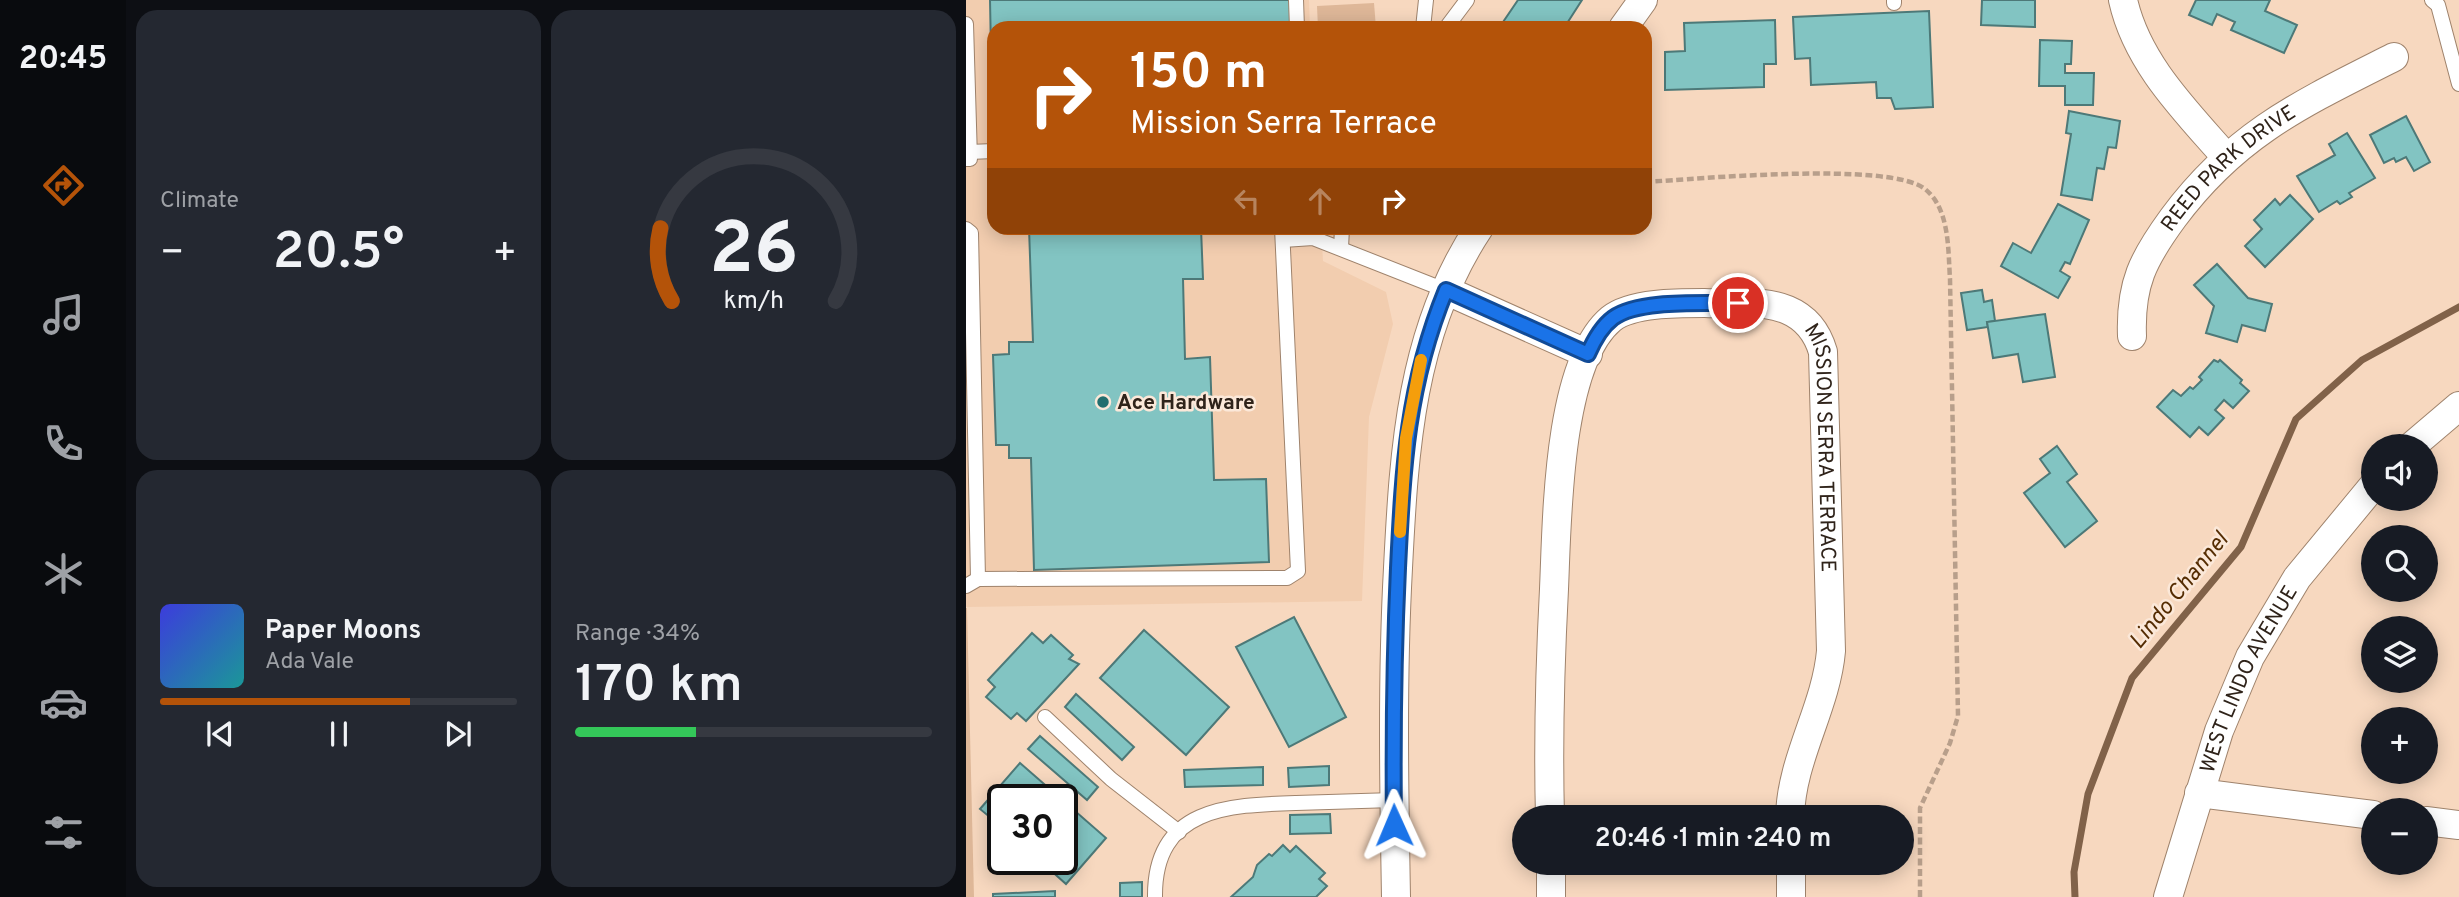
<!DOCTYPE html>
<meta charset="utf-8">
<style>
:root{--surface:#171b24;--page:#242831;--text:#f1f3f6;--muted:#9ea1a6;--line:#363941;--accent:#b45309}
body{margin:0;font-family:Overpass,sans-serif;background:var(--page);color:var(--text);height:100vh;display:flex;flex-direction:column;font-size:26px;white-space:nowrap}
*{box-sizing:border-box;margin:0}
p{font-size:23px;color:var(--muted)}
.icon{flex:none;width:38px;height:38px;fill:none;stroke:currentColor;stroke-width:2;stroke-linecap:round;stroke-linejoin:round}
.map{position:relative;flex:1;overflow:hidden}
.details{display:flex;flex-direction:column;gap:10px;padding:10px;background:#0d0f14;width:840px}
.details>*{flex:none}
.top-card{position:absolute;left:21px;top:21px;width:665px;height:214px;border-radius:21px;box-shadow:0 4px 18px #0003;background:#b45309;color:#fff;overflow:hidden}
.fabs{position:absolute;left:1395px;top:434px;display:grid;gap:14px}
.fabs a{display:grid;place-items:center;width:77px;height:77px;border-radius:50%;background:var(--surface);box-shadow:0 4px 18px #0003;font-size:35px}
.speed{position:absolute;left:21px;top:784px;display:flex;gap:14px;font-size:35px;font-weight:700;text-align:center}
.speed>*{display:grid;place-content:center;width:91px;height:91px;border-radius:50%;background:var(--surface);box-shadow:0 4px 18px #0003;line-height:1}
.speed .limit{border:4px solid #111;border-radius:10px;background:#fff;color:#111}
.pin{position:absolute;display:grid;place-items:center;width:60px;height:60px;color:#fff;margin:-30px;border:4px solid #fff;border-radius:50%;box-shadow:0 2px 7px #0007}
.me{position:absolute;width:77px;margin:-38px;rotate:359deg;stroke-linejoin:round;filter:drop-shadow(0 0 5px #0008)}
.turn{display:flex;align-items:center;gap:24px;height:147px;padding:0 28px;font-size:32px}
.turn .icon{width:91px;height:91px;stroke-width:2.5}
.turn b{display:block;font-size:49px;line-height:60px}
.lanes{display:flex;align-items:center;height:66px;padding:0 28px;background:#0003;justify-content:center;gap:35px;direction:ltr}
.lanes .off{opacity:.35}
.big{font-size:52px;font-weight:600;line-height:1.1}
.details .widget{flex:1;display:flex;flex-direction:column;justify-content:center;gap:10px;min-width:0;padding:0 24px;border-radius:21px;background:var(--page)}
.details .dial{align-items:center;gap:0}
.dial svg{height:182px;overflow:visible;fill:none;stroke:var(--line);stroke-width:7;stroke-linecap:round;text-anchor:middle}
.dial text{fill:var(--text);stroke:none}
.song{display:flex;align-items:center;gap:21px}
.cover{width:84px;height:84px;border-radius:10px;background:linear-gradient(135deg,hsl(240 70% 55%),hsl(180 70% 35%))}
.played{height:7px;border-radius:4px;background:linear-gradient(90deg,var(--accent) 70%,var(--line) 70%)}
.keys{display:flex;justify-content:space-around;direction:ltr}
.heat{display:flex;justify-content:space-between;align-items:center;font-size:38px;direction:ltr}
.charge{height:10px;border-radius:5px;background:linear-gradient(90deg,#34c759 34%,var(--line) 0)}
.details .tiles{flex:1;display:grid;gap:10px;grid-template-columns:repeat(2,1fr)}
.trip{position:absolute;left:546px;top:805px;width:402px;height:70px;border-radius:35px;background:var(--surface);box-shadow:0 4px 18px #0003;font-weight:600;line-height:70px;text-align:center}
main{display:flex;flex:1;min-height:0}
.tabs{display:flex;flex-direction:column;width:126px;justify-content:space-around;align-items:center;background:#090b0e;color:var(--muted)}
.tabs .icon{width:49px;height:49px}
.tabs .active{color:var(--accent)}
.tabs b{font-size:32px;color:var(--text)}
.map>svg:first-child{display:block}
.built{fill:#f2cdaf}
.green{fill:#deb798}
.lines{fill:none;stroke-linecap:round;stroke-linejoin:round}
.stream{stroke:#816249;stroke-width:7}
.building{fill:#82c4c2;stroke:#4d7978;stroke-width:2}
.service-casing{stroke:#9f836c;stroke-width:16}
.minor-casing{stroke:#9f836c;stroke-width:30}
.path{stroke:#b89f8b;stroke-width:4.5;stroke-dasharray:7 3.5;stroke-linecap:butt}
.service{stroke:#fff;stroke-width:14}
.minor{stroke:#fff;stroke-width:28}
.route-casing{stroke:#114b97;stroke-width:18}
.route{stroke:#1a73e8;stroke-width:12}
.slow{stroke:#f59e0b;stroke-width:12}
.poi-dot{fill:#236e6e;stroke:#fbe8d9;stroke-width:2.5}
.labels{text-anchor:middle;stroke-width:5;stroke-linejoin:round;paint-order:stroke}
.street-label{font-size:21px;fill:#2f231a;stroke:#fbe8d9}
.poi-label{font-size:21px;font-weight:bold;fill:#2f231a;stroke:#fbe8d9;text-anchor:start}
.water-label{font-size:23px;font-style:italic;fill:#552d03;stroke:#fbe8d9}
</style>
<main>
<nav class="tabs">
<b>20:45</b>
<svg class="icon active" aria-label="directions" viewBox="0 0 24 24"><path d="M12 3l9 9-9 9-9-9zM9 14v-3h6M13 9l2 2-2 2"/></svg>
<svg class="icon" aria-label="music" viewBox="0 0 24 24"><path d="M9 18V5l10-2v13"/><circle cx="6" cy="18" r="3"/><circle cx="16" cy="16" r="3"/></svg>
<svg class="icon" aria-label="phone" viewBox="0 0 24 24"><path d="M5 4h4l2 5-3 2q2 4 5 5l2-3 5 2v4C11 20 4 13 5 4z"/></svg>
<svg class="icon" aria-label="climate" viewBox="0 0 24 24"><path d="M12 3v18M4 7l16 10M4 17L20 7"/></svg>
<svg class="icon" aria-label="car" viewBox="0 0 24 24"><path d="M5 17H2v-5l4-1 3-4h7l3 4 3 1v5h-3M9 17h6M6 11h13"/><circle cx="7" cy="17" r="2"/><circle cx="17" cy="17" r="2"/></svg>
<svg class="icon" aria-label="filters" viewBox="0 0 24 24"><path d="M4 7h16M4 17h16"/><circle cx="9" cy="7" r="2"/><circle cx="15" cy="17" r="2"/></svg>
</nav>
<section class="details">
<div class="tiles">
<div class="widget"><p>Climate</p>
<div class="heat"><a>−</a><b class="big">20.5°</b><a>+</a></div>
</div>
<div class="widget dial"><svg viewBox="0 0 100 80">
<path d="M14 69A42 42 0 1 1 86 69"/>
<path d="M14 69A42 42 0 0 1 9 37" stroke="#b45309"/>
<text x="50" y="56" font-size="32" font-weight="700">26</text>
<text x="50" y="72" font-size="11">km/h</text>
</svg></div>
<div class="widget">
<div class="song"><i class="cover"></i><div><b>Paper Moons</b><p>Ada Vale</p></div></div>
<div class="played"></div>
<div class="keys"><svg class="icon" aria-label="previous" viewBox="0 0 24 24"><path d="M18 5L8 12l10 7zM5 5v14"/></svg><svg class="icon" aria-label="pause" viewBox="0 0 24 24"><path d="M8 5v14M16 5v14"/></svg><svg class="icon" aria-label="next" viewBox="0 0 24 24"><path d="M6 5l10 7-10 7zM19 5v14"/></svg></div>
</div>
<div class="widget"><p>Range · 34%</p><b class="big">170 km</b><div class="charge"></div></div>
</div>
</section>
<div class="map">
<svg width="1493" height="897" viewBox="0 0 1493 897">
<rect width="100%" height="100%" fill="#f7d8bf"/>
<polygon class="built" points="0,0 343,0 344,28 28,28 28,228 355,228 357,261 420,292 427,324 403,417 396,601 0,607"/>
<g class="green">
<polygon points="408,3 410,28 352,28 351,6"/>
<polygon points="0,608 1,608 8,897 0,897"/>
</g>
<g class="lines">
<polyline class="stream" points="1109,897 1108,872 1122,794 1166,678 1275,547 1330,419 1396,360 1493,307"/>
</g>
<g class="building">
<polygon points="24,0 324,0 324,28 28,28 26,103"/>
<polygon points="552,0 616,0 598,28 533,28"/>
<polygon points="1016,0 1069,0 1069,27 1015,25"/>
<polygon points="1230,0 1304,0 1299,11 1331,25 1318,53 1265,30 1269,22 1251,14 1246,25 1223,15"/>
<polygon points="963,11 967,107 929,109 925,98 911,98 910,82 845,85 844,58 829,59 827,17"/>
<polygon points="809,20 810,64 798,64 798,87 699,90 699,52 719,51 718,23"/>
<polygon points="1074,40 1106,41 1105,64 1099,64 1099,73 1128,73 1127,105 1099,105 1099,86 1073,86"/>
<polygon points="1103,111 1154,121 1150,148 1142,147 1138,169 1131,168 1126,200 1095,195 1105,134 1100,133"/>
<polygon points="1440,116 1464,162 1448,171 1440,157 1430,162 1428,158 1418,163 1404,135"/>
<polygon points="1381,133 1409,178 1383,193 1386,197 1374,204 1371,201 1353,212 1331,176 1369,155 1363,144"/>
<polygon points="1324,195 1347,219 1299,267 1279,246 1296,229 1288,220 1309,199 1314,205"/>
<polygon points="1092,204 1123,220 1104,264 1099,262 1094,271 1104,277 1092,298 1035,266 1047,243 1065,253"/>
<polygon points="63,228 235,228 237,279 217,279 219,359 244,357 248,480 300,479 303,562 68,570 65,458 43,458 43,445 30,445 27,355 43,354 43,342 67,342"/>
<polygon points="1251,264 1282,298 1306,304 1299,331 1276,325 1271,342 1240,333 1248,306 1228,285"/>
<polygon points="1016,290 1018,302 1026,300 1029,321 1021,322 1022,327 1001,330 995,293"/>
<polygon points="1079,314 1089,377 1057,382 1052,354 1027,358 1021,322"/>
<polygon points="1248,360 1252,362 1254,360 1276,380 1274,383 1283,391 1267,408 1258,400 1249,410 1258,418 1242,435 1233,427 1224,437 1191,407 1207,390 1215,396 1224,387 1227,389 1236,380 1233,377"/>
<polygon points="1091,446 1111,474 1101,482 1131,521 1099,547 1058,493 1084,473 1074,459"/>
<polygon points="328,617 380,717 323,747 270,647"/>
<polygon points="178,630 263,707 220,755 134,678"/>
<polygon points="66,633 77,643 85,635 107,655 103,659 113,664 60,721 51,713 45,719 20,697 29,687 22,680"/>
<polygon points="110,694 168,747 156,760 99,707"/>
<polygon points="74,736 132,787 121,800 62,749"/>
<polygon points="54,763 140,838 100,884 72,859 96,859 96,800 37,800 37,828 14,809"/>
<polygon points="363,766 363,785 323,787 322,768"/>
<polygon points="297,767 297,785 219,787 218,770"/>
<polygon points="364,814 365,833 324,834 324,815"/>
<polygon points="317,845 324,852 330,846 359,873 353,879 361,886 350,897 265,897 287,877 291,865 303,854 306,856"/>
<polygon points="176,882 176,897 154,897 154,883"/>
<polygon points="89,891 89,897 27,897 27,894"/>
</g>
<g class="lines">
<defs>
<g id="service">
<polyline points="330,0 331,28"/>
<polyline points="928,0 928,3"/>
<polyline points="1466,0 1472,5 1493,84"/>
<polyline points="0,24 4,159 0,159"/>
<polyline points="457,28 460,0"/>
<polyline points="480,28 501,0"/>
<polyline points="3,152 28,151"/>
<polyline points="0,229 5,233 12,579 0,586"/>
<polyline points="317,240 347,238 479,290"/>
<polyline points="375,248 376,228"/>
<polyline points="12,579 321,578 332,571 316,228"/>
<polyline points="79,717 145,779 213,832"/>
<path d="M189,897C188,807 263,805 330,803C363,802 395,801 428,800"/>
</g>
<g id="minor">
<path d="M1157,0C1171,63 1219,110 1260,157"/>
<polyline points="657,28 677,0"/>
<polyline points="479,290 622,354"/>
<path id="s1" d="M1166,336C1164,284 1177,259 1207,218C1270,133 1337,103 1428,57"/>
<polyline points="1446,446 1493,406"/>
<polyline points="1233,793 1407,815"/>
<path id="s2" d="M584,817C582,741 584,665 588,589C591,522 591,364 645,319C670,299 733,304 764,303C806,301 844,307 857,352L865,651C860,708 825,759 824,817"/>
<polyline points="1460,821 1493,825"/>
<polyline points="585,863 585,897"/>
<polyline points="825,863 825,897"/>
<path d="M430,897C428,787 426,678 432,568C438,449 445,330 513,228"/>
<path id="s3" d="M1202,897L1253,731L1284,657L1331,578L1407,486"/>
</g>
</defs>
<use href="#service" class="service-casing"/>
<use href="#minor" class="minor-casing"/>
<path class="path" d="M679,182C731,179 924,161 959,189C984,209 982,250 984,279L992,716L984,743L954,808V897"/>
<use href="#service" class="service"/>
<use href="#minor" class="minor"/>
</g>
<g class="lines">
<defs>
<path id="route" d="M428,825C427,739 428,654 432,568C437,467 441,385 480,290L622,354C628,340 635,327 647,318C673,299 739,304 772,303"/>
</defs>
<use href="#route" class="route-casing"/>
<use href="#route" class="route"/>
<polyline class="slow" points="434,532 440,438 455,360"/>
</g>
<circle class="poi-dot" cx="137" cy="402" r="7"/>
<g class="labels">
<g class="street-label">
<text dy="7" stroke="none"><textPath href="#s1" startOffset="203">REED PARK DRIVE</textPath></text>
<text dy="7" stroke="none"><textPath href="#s2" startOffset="842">MISSION SERRA TERRACE</textPath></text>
<text dy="7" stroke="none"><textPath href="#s3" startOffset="233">WEST LINDO AVENUE</textPath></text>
</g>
<g class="poi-label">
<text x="151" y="409">Ace Hardware</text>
</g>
<g class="water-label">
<text transform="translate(1212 590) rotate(-51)" y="8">Lindo Channel</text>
</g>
</g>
</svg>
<div class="fabs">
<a><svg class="icon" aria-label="sound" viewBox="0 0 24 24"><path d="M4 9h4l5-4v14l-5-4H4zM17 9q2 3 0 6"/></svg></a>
<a><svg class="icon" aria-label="search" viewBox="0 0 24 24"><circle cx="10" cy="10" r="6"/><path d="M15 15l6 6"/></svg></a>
<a><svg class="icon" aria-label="layers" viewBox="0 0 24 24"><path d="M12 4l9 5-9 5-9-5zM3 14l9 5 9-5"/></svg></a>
<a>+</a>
<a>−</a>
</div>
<div class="speed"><div class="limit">30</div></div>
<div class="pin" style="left:772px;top:303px;background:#d93025"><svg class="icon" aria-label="arrive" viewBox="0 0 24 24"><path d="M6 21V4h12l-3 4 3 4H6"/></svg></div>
<svg class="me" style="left:428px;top:825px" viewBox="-20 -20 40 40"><path d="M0-17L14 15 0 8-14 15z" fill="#1a73e8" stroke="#fff" stroke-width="4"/></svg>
<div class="trip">20:46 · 1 min · 240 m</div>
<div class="top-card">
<div class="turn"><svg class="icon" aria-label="right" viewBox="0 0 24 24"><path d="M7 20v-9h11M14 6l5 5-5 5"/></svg><div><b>150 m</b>Mission Serra Terrace</div></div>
<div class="lanes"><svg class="icon off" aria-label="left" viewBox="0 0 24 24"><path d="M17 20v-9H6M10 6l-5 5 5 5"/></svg><svg class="icon off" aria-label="ahead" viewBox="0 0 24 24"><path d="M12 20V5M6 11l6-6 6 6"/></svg><svg class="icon" aria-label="right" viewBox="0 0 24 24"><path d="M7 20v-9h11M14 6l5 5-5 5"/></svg></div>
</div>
</div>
</main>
